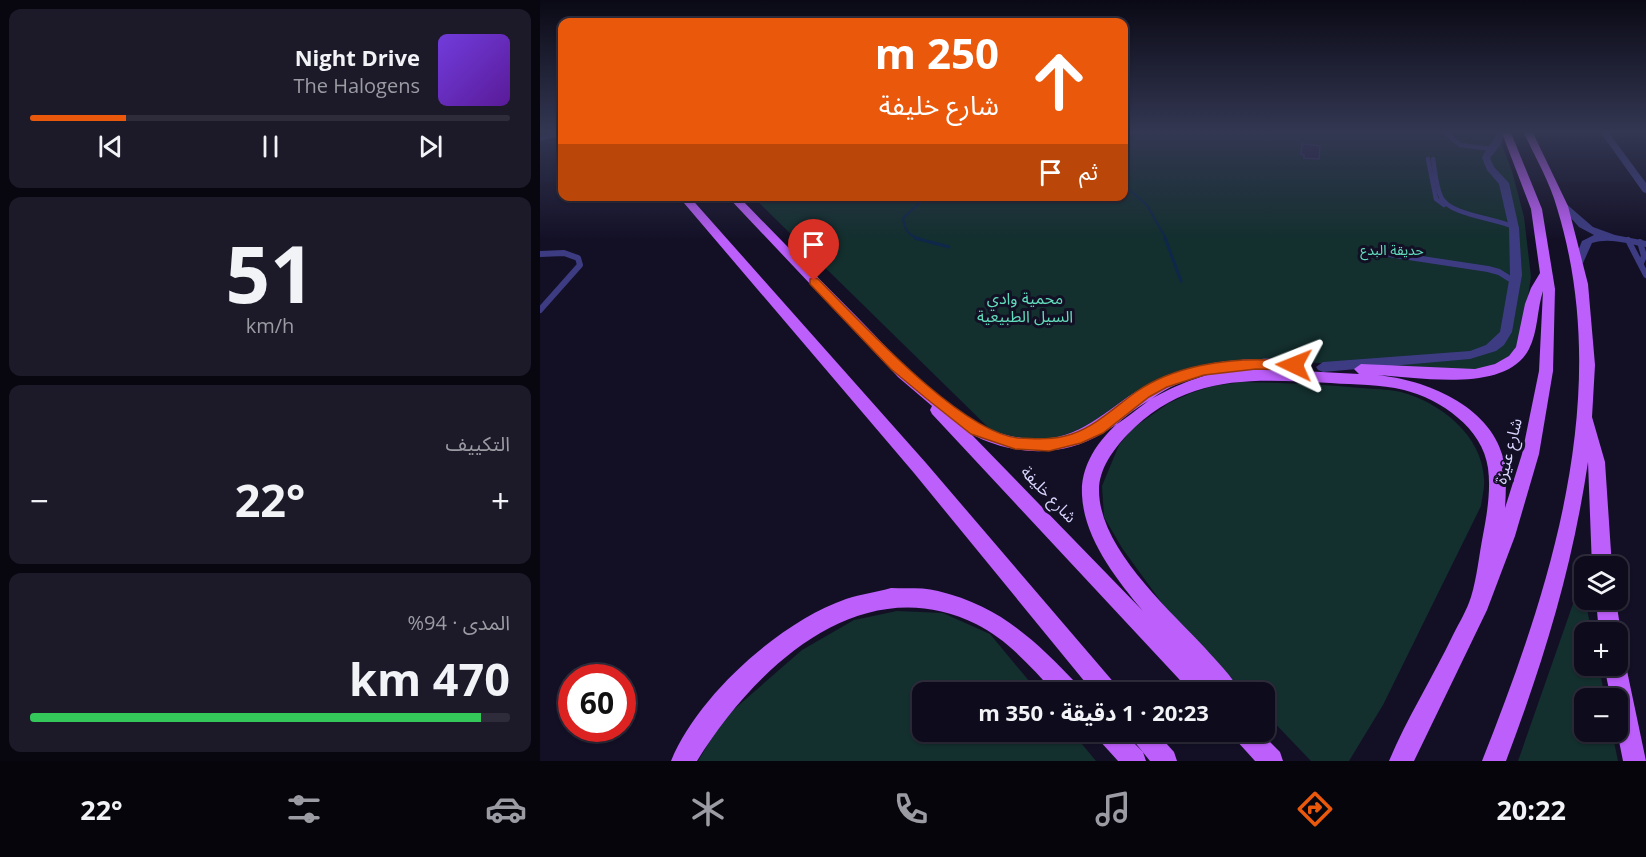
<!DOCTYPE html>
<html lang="ar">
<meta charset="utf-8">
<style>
:root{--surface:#0e0c1c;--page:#1c1a29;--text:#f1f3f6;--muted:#9b9ba3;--line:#2e2c3b;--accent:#ea580c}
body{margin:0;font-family:"Open Sans","Noto Sans Arabic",sans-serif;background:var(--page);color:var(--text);direction:rtl;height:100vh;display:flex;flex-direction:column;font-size:22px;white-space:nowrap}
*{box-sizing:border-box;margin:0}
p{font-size:20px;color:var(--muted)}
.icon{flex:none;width:33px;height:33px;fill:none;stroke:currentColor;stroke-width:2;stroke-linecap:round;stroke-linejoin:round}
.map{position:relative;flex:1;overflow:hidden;direction:ltr}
.sheet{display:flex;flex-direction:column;gap:9px;padding:9px;background:#08070f;width:540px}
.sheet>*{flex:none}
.top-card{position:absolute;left:18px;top:18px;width:570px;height:183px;border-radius:12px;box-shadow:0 2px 4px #0004,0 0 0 2px var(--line);direction:rtl;background:#ea580c;color:#fff;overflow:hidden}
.controls{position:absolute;left:1034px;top:556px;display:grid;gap:12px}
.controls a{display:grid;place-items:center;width:54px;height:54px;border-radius:12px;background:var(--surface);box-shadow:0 2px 4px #0004,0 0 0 2px var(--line);font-size:30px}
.speed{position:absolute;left:18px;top:664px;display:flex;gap:12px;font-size:30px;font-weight:700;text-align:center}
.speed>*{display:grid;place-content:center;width:78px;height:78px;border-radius:50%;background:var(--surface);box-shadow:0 2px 4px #0004,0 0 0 2px var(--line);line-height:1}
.speed .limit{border:9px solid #d22;background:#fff;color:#111}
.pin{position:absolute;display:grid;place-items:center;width:51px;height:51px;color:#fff;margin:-62px -26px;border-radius:50% 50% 50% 0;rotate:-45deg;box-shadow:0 0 6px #0007}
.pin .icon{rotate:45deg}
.me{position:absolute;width:66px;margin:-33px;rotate:272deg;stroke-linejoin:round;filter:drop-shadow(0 0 4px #0008)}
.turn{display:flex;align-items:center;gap:21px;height:126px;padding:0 30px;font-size:27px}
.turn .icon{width:78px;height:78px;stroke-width:2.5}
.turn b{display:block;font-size:42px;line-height:51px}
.then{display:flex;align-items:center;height:57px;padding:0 30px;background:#0003;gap:12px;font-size:22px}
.big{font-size:45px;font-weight:700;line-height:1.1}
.sheet .card{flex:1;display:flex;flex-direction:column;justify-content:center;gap:9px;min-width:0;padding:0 21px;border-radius:12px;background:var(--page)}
.sheet .dial{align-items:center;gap:0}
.dial b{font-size:78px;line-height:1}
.song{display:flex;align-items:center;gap:18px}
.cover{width:72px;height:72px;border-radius:9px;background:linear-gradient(135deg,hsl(260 70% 55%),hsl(270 70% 35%))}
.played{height:6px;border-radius:3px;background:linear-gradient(90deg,var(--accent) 20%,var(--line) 20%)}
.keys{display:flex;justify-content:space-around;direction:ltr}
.heat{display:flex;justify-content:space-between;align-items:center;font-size:33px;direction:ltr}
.charge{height:9px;border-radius:4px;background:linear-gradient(90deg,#34c759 94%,var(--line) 0)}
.trip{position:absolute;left:372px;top:682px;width:363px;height:60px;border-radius:12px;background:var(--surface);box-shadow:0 2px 4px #0004,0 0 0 2px var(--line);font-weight:700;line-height:60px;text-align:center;direction:rtl}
.menu{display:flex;height:96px;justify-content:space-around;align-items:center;background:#06050b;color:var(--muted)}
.menu .icon{width:42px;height:42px}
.menu .active{color:var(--accent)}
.menu b{font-size:27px;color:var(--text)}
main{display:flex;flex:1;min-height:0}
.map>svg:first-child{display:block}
.green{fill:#132f2e}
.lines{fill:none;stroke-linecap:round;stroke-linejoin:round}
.stream-far1{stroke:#0f274a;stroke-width:2}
.stream{stroke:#0f274a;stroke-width:3}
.building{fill:#231c46;stroke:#3a2f71;stroke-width:1.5}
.lane-far1{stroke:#3d3c83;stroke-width:4.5}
.lane{stroke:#3d3c83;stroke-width:6}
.street{fill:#3d3c83;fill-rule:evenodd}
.primary{fill:#bd5ffb;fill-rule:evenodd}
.route{fill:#ea580c;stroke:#983908;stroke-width:1.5}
.labels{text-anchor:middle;stroke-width:6;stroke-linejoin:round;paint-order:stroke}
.far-park-label{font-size:14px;fill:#62ddbb;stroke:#131026}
.park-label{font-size:16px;fill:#62ddbb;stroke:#131026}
.street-label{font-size:16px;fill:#d9d5fe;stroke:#131026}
</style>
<main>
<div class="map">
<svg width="1106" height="761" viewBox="0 0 1106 761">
<rect width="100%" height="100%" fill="#131026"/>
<g class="green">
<polygon points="584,133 957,133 972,171 984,217 991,277 980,348 965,361 936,370 734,361 670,365 514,442 456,435 213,197 584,196"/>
<path d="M702,382C741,383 781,384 820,388C833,389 848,389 861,392C901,403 942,435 944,479C945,487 942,497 941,506L843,705L809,761H771L725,713L724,693H705L632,617L582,548L564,517L562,486L579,445L593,428L629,403L651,393L673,386Z"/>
<polygon points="1041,581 1052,633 1044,633 1044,666 1059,666 1065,699 1044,699 1044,732 1072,732 1078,761 978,761"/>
<polygon points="357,611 403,613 450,634 499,693 382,693 382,732 532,732 556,761 158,761 184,718 262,650 314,620"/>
</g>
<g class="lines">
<g class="stream-far1">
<polyline points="584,185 607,205 626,239"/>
<path d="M381,239C368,236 365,230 363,218L387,196"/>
</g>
<g class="stream">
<polyline points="375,238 409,247"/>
<polyline points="625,238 641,281"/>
</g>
</g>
<polygon class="building" points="762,144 780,146 779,159 764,158 764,155 761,154"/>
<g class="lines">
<g class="lane-far1">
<polyline points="906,133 920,145 952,149"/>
<polyline points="888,159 896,199 904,205"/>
<path d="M893,159C895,171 896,186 901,197C909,215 955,218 974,227"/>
</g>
<g class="lane">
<polyline points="1088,240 1106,275"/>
<polyline points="1100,242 1104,256 1101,263"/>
<polyline points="829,251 948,269 959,272 975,282"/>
<polyline points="0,254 24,253 38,258 40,265 0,310"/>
</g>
<g class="street">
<polygon points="12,133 22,133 22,135 0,141 0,136"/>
<path d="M957,133H965L961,144L950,158L954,167L969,183L979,228L982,275L972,332L964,345L956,351L930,359L783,372L778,370L776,367L783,362L930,351L946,345L960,332L970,275L969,228L959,184L947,170L942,158C946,148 953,143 957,133Z"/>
<polygon points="1061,133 1069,133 1106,183 1106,193 1103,192"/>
<path d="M1024,202L1053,227L1075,235L1106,241V247C1089,244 1069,237 1052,243L1043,263H1035L1034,261L1042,241L1054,235L1039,227L1021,207L1019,205Z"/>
</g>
<g class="primary">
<path d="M962,133H971L1002,209L1015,289L1013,371L999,454L975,536L947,610L874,761H849C867,718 893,677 913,635C919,623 927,610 931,597C937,578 939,555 943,535C947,514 951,490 948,468C943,428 900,399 864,390C840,384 816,385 791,383C713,379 646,373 587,435C573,450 559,469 559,490C559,548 628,608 665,648C677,662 693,676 700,693H652L392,414L390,410L392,406L358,377L187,196H198C239,238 279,279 320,320C357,358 403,408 452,430C467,437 485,439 501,439C547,437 571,404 609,384C641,366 682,360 719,359C728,359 743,357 748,365L743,370L819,374L814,369L821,364L935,369L955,364L969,356L976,347L985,304L991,288L1000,273L991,209ZM1003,291L999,371L982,454L965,508C966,491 967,474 963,457C949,405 886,380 837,375C879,377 966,394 989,349C998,332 997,309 1003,291ZM671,374C620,387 539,433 542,495C544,538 576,579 603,611L431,434C473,456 522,458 563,433C605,408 618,384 671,374Z"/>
<path d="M984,133H993L1028,206L1048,284L1055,365L1052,417L1065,462L1072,567H1052L1048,462C1032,569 1004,660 966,761H942C1011,587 1074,394 1017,208C1010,182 995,157 984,133Z"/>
<polygon points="138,196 149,196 386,463 576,685 579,693 554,693 374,473"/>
<path d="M351,588C366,589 383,587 398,591C460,606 495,640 538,685L541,693H515C492,668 467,639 436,624C320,567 214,669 157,761H131C158,695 240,622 306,599C321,594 337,592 351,588Z"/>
<polygon points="1056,600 1076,600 1081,633 1077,640 1077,633 1059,633"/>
<polygon points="1077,656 1083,658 1086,666 1106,761 1083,761 1077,731 1077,699 1071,699 1064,666 1077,666"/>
<polygon points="555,732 583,732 603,752 606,761 578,761 559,740"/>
<polygon points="589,732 616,732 634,752 637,761 610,761 593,740"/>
<polygon points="692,732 720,732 740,752 743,761 715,761 696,740"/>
</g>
</g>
<linearGradient id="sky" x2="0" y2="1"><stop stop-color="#0a0915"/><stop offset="0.55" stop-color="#333752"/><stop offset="1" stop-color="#333752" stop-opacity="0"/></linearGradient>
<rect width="1106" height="240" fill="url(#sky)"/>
<path class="route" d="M274,278L278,279C320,321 420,432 478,438C496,439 515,440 532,434C556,426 576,406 596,392C633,366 687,358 731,360C741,360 755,358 761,365L754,370L716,369L664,375L627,387L609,397L563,433L541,443L509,451L475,449L431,434L387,399L351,369L270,284V279Z"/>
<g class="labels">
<g class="far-park-label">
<text x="852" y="255">حديقة البدع</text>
</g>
<g class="park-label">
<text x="485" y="304">محمية وادي<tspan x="485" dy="18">السيل الطبيعية</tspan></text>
</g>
<g class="street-label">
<text transform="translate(968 451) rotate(-76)" y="6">شارع عنيزة</text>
<text transform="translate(509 494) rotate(46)" y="6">شارع خليفة</text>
</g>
</g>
</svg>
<div class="controls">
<a><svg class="icon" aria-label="layers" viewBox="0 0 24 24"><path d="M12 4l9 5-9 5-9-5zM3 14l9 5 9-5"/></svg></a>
<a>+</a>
<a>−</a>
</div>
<div class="speed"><div class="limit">60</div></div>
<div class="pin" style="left:274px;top:281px;background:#d93025"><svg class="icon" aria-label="arrive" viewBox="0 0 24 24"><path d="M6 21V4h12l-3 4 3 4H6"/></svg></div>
<svg class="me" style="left:754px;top:365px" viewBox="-20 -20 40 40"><path d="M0-17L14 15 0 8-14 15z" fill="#ea580c" stroke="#fff" stroke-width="4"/></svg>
<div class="trip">20:23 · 1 دقيقة · 350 m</div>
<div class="top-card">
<div class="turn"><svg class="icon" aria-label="ahead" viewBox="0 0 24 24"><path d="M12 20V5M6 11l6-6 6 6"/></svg><div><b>250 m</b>شارع خليفة</div></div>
<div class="then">ثم<svg class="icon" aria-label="arrive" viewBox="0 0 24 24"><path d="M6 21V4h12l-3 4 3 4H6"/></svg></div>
</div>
</div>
<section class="sheet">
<div class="card">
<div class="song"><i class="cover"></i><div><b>Night Drive</b><p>The Halogens</p></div></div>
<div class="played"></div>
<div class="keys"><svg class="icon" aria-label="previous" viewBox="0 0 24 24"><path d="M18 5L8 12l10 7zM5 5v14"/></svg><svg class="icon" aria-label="pause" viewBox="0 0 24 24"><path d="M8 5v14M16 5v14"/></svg><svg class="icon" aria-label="next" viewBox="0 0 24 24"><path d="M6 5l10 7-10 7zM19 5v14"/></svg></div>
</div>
<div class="card dial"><b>51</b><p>km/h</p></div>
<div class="card"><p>التكييف</p>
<div class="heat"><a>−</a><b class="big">22°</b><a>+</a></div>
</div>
<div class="card"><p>المدى · 94%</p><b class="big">470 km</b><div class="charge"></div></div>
</section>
</main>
<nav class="menu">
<b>20:22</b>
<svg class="icon active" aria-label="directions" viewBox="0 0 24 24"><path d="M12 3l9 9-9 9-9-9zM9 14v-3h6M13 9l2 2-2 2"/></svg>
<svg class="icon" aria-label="music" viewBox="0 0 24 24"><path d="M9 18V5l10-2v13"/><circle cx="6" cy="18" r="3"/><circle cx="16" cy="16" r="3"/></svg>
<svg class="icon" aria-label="phone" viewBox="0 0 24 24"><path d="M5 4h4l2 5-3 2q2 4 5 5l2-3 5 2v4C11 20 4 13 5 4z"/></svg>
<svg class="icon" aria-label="climate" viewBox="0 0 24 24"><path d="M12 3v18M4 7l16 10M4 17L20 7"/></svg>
<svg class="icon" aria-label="car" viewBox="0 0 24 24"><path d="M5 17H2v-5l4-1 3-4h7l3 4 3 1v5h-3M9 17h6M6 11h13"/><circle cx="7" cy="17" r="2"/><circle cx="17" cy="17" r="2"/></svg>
<svg class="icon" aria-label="filters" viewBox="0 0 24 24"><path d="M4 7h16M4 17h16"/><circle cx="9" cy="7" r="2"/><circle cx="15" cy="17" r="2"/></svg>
<b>22°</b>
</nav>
